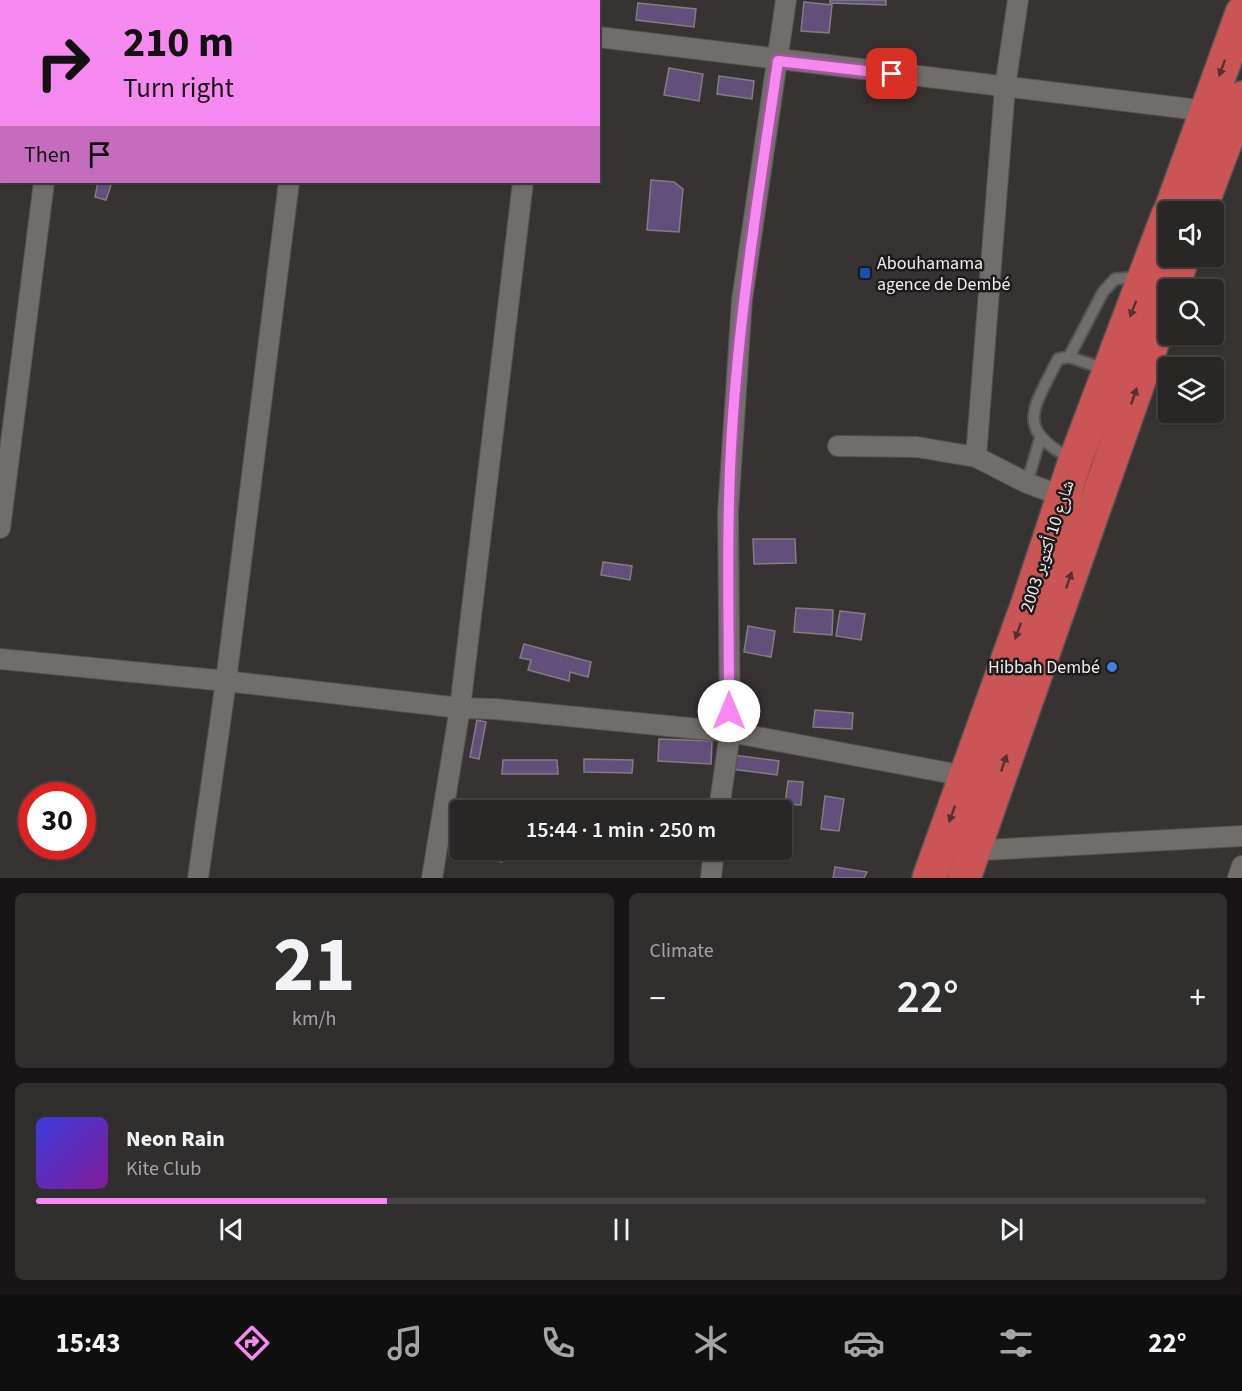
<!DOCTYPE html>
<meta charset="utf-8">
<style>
:root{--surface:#292626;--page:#312e2e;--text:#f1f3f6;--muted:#a5a5a7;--line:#454343;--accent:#f589ef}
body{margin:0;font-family:"Source Sans 3","Noto Naskh Arabic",sans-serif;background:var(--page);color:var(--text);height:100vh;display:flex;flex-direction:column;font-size:22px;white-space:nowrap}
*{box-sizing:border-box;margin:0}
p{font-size:20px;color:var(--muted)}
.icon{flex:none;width:33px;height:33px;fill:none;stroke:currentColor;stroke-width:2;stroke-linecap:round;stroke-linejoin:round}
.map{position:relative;height:878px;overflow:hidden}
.sheet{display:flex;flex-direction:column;gap:15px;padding:15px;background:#171515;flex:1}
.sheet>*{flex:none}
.hud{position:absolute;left:0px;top:0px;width:600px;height:183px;box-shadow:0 2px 4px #0004,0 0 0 2px var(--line);background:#f589ef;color:#111;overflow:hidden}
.buttons{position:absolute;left:1158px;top:201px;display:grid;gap:12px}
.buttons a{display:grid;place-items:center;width:66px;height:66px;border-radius:6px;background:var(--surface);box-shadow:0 2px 4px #0004,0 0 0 2px var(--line);font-size:30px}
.speed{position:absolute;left:18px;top:782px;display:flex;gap:12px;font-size:30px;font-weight:700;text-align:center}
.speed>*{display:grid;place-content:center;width:78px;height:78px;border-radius:50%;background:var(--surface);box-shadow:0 2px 4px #0004,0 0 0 2px var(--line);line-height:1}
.speed .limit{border:9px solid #d22;background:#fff;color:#111}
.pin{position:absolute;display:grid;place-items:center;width:51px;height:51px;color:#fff;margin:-26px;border-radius:12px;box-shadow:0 3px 9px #0006}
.me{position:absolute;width:66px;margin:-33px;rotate:0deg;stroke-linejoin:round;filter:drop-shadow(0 0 4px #0008)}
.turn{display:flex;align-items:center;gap:21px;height:126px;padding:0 24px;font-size:27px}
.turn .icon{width:78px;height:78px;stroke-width:2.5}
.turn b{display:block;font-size:42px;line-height:51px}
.then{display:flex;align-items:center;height:57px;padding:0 24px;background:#0003;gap:12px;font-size:22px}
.big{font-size:45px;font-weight:600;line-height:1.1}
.sheet .card{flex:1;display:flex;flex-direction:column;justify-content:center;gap:9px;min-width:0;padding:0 21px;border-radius:9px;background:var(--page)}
.sheet .dial{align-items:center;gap:0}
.dial b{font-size:78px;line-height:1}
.song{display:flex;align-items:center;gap:18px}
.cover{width:72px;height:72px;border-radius:9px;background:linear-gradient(135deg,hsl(240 70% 55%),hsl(290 70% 35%))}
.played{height:6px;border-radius:3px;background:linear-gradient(90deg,var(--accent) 30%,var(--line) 30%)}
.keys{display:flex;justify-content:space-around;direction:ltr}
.heat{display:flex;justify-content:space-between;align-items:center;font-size:33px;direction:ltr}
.sheet .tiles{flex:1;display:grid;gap:15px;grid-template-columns:1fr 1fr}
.card:last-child{grid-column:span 2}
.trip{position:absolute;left:450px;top:800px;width:342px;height:60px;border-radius:6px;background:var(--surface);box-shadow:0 2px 4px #0004,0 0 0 2px var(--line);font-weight:600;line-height:60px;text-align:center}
.tabs{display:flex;height:96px;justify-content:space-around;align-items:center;background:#100f0f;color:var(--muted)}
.tabs .icon{width:42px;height:42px}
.tabs .current{color:var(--accent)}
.tabs b{font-size:27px;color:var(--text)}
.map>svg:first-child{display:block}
.building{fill:#624f7b;stroke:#807e82;stroke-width:1.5}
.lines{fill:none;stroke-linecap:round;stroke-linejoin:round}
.lane-casing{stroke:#555251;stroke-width:14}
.street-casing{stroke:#555251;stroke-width:22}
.highway-casing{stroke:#555251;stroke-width:36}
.lane{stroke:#706d6b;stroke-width:10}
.street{stroke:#706d6b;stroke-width:20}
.highway{stroke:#cb5555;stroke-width:33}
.oneway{fill:#5a2f2f}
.route-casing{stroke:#9f599b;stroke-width:15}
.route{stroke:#f589ef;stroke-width:10}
.transit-dot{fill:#1a4fb4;stroke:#1d1b1b;stroke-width:2}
.shop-dot{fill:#3f7fe0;stroke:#1d1b1b;stroke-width:2}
.labels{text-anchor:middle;stroke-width:5;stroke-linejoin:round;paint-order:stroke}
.poi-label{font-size:18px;fill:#f1efee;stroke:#1d1b1b;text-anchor:start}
.street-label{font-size:18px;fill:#f1efee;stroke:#1d1b1b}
</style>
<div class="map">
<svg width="1242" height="878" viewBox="0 0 1242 878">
<rect width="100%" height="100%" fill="#373332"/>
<g class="building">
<polygon points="830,0 886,0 886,5 830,3"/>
<polygon points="804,2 832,5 829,33 801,31"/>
<polygon points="638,3 696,9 694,27 636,20"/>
<polygon points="669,68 703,74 699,101 664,95"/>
<polygon points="719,76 754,81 752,99 717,94"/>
<polygon points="651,180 674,182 683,189 679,232 647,230"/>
<polygon points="98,182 112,182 106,200 95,197"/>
<polygon points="753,539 795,539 796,563 754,564"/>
<polygon points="603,562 632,566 630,580 601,575"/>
<polygon points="796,608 833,610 832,635 794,632"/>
<polygon points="840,611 865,614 861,640 836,636"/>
<polygon points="748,626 775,631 771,657 744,652"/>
<polygon points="524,644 591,662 588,677 570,672 569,681 528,670 531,660 520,658"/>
<polygon points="815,710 853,713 852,729 813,727"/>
<polygon points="477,720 486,722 479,759 470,757"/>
<polygon points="659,739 712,741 711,764 658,761"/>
<polygon points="733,755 779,761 777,775 731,769"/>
<polygon points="584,759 633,760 632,773 584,772"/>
<polygon points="503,760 557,760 558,774 502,774"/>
<polygon points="788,781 803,782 801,805 785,804"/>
<polygon points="825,796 844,799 839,831 821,829"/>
<rect x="631" y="808" width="54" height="2"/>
<polygon points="457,836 460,836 460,849 478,849 478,855 455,853"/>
<polygon points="481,849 504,849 502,862 480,858"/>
<polygon points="678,849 699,849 700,859 678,860"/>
<polygon points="745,849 770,849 769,856 744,853"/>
<polygon points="835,867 867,872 864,878 833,878"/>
</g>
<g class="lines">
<defs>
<g id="lane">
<polyline points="1069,357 1103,292 1115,279 1140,277"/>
<path d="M1072,459C1013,429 1034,408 1058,359L1069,357L1105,369"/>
<polyline points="1027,483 1040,439"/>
</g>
<g id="street">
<polyline points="281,0 292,2"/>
<polyline points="1018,0 1005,87 976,457 1027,483 1072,500"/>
<polyline points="66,2 67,0"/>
<polyline points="312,2 312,0"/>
<polyline points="545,2 545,0"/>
<polyline points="598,37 1207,111"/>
<polyline points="838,446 917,447 976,457"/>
<polyline points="0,528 44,182"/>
<polyline points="0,659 226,681 460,708 495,709 730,732 965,776"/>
<polyline points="719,810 730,732 728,512 742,300 786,0"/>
<polyline points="966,851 1242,836"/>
<polyline points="198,878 226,681 289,182"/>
<polyline points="432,878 460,708 523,182"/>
<polyline points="711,878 714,849"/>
<polyline points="1238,878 1242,866"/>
</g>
<g id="highway">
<polyline points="1170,212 1242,13"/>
<polyline points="1199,212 1242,98"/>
<polyline points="1172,290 1183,256"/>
<polyline points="929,878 1028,603 1075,461 1168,215"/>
<polyline points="964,878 1168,298"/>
</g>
</defs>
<use href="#lane" class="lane-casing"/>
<use href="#street" class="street-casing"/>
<use href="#highway" class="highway-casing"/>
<use href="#lane" class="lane"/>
<use href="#street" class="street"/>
<use href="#highway" class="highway"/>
</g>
<defs><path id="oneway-solid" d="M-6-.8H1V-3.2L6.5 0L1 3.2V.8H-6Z" transform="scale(1.5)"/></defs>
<g class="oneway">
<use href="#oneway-solid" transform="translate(1222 68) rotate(110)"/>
<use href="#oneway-solid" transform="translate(1133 309) rotate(111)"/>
<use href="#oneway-solid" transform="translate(1134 396) rotate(-71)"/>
<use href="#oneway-solid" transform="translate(1069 580) rotate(-71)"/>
<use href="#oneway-solid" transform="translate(1018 631) rotate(110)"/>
<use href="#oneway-solid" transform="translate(1004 763) rotate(-71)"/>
<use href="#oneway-solid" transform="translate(952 814) rotate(110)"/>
</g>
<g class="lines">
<defs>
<path id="route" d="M729,711C729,618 726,524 732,430C740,306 760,184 778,61L892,74"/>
</defs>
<use href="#route" class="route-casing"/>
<use href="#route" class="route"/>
</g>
<rect class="transit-dot" x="859" y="267" width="12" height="12" rx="3"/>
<circle class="shop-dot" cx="1112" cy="667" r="6"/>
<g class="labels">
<g class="poi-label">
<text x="877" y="269">Abouhamama<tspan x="877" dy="21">agence de Dembé</tspan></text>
<text x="1100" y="673" text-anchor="end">Hibbah Dembé</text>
</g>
<g class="street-label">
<text transform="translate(1047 546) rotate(-72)" y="6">شارع 10 أكتوبر 2003</text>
</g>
</g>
</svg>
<div class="buttons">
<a><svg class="icon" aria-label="sound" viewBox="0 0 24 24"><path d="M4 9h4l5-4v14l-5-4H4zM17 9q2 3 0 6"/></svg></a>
<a><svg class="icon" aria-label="search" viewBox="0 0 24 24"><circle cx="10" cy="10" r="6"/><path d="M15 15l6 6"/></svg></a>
<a><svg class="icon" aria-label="layers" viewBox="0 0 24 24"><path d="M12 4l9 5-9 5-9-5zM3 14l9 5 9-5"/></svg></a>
</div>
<div class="speed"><div class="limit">30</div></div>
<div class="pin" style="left:892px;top:74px;background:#d93025"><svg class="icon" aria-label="arrive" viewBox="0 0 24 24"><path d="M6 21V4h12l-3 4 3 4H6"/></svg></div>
<svg class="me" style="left:729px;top:711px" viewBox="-20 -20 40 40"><circle r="19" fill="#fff"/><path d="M0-13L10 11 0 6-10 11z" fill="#f589ef"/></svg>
<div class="trip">15:44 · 1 min · 250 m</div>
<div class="hud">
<div class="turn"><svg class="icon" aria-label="right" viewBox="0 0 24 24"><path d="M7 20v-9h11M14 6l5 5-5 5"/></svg><div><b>210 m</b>Turn right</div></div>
<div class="then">Then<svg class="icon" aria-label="arrive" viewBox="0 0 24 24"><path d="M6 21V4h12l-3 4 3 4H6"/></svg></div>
</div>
</div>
<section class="sheet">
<div class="tiles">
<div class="card dial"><b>21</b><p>km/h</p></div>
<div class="card"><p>Climate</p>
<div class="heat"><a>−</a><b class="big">22°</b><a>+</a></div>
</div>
<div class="card">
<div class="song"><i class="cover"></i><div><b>Neon Rain</b><p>Kite Club</p></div></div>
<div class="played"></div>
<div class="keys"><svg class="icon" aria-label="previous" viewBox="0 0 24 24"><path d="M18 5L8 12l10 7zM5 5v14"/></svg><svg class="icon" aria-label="pause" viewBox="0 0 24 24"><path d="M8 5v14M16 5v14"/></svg><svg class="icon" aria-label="next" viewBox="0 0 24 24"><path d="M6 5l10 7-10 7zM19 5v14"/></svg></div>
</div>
</div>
</section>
<nav class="tabs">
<b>15:43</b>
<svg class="icon current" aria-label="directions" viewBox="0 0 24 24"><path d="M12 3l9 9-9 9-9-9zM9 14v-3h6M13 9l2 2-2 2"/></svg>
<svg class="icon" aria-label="music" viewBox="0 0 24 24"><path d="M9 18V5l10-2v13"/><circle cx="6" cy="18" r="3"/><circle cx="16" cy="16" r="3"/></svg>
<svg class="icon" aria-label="phone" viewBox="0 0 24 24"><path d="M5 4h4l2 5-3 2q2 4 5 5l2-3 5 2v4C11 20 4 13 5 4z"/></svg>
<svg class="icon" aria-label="climate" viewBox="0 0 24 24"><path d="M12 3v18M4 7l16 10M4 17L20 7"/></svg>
<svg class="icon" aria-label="car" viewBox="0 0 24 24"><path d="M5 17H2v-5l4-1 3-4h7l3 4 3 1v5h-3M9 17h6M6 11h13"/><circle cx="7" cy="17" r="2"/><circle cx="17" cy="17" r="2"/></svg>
<svg class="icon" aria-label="filters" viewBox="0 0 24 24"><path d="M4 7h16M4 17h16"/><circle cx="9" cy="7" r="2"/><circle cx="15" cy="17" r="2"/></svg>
<b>22°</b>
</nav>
